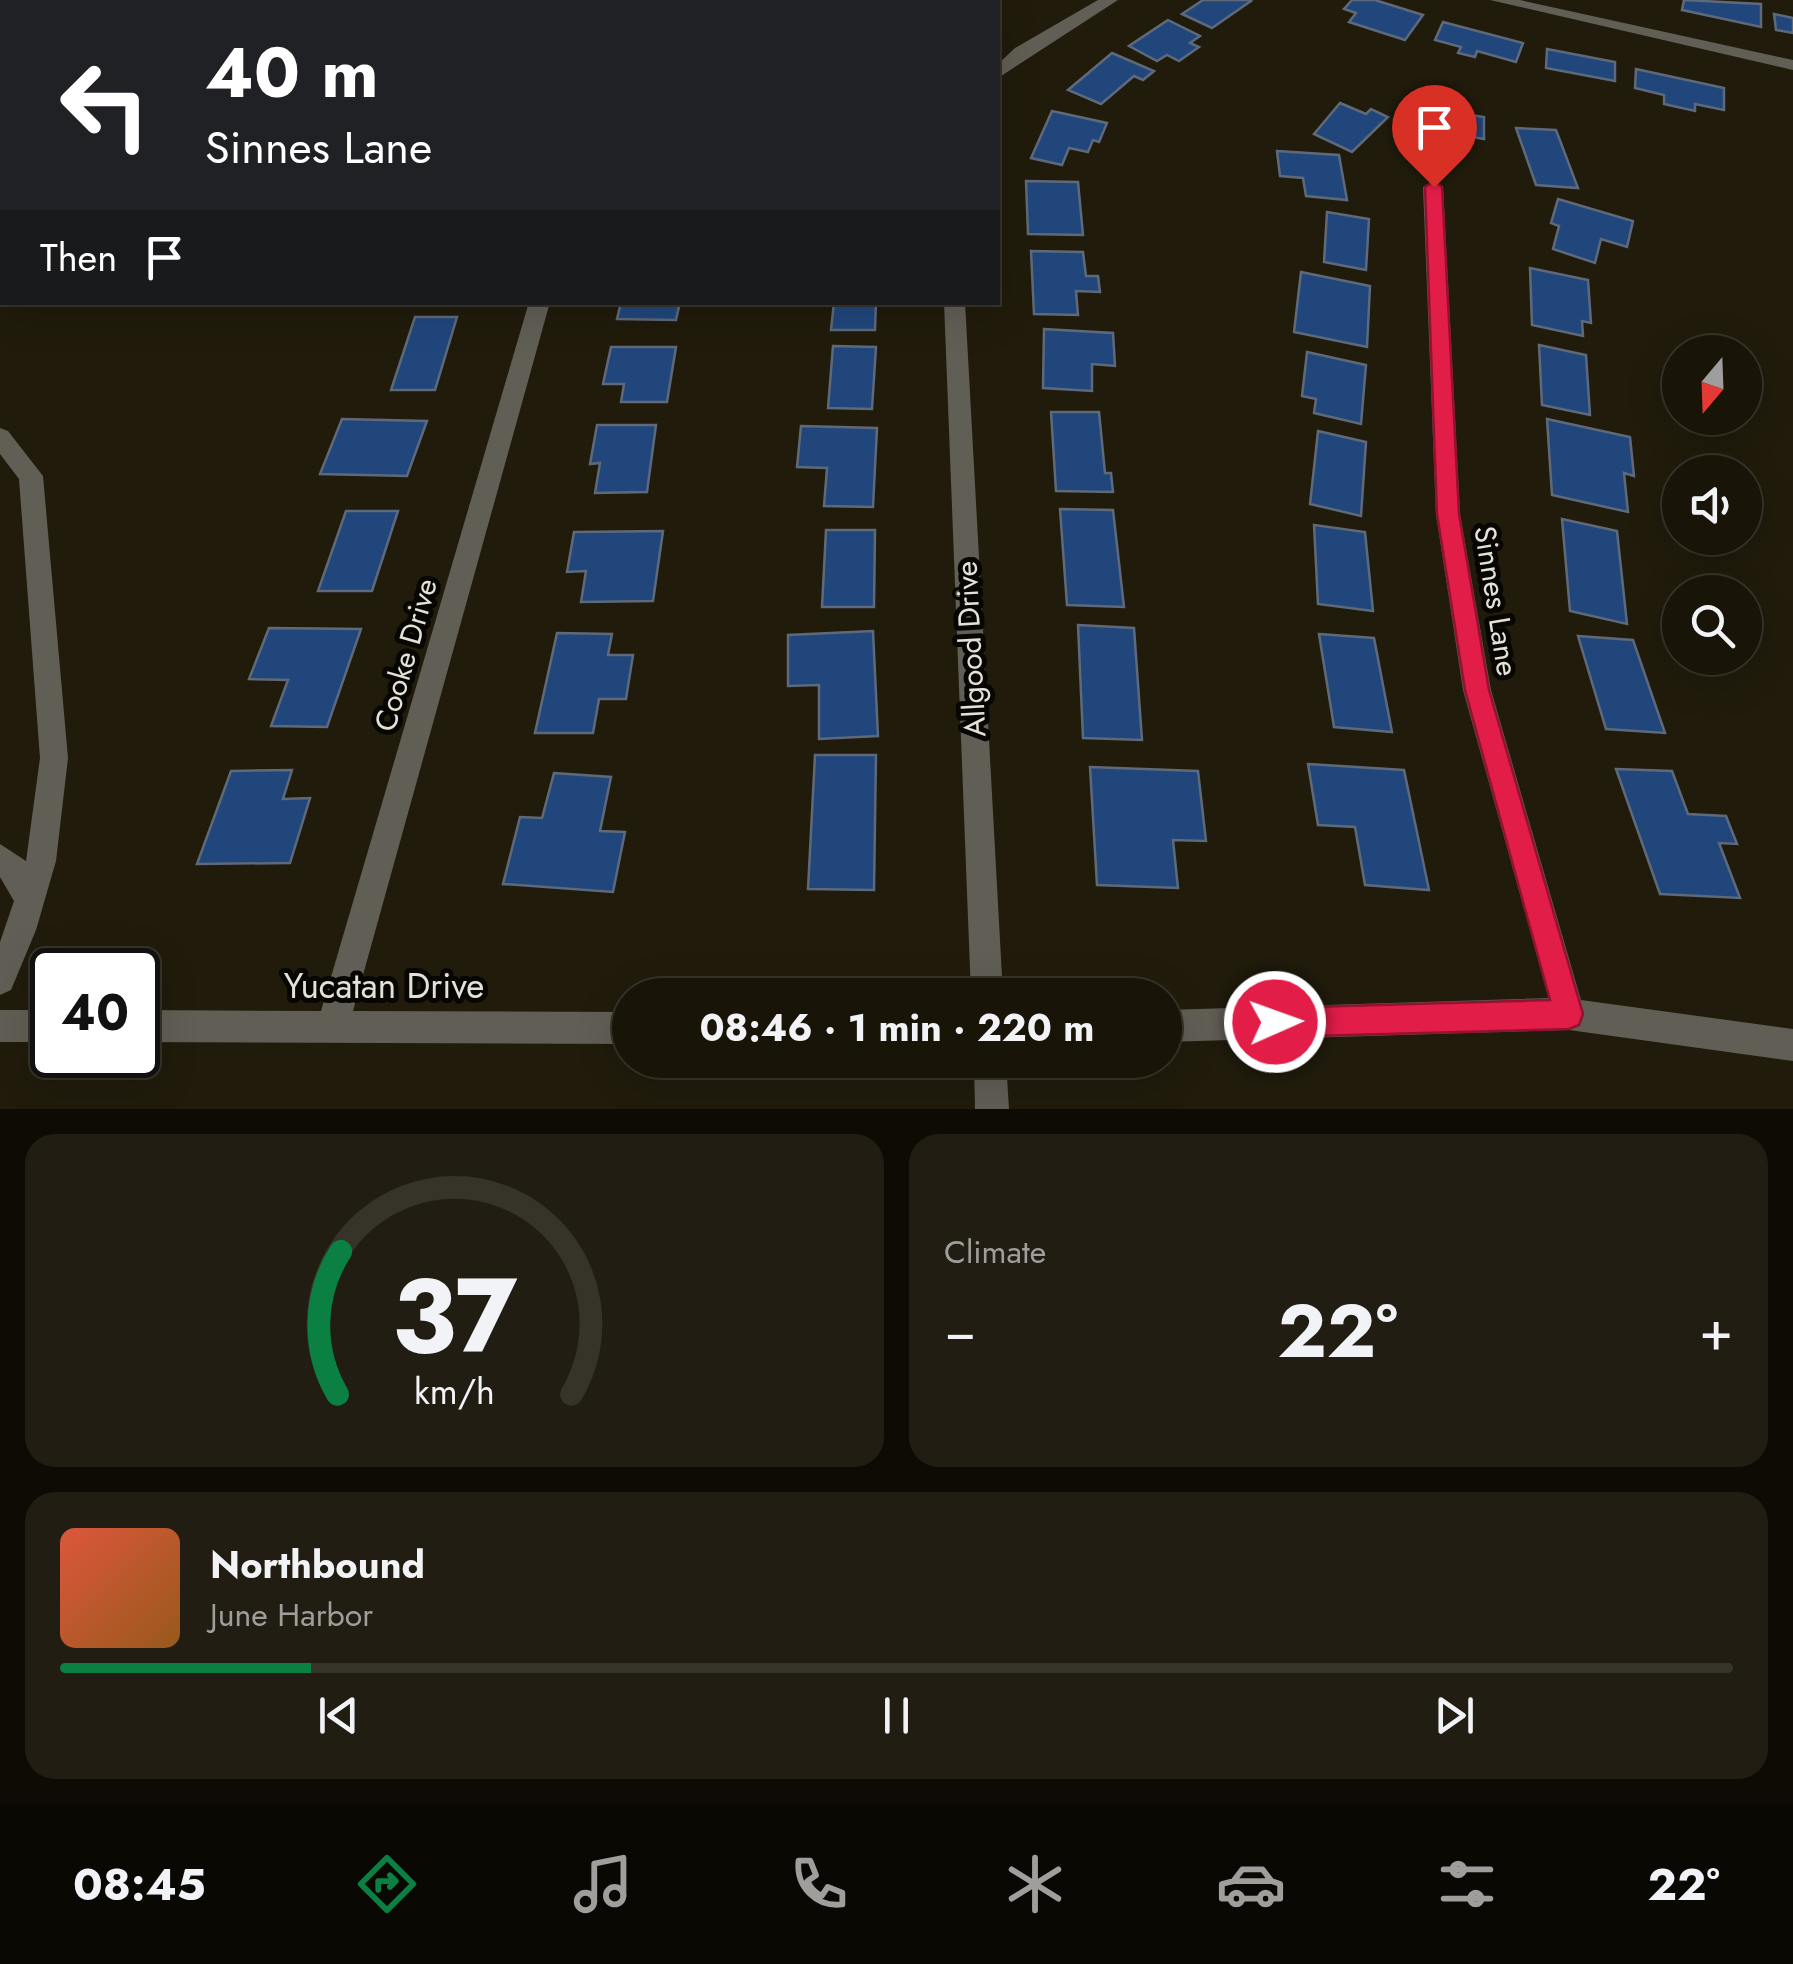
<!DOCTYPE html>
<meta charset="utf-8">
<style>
:root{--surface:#181408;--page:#211d12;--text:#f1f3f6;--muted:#9f9e9c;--line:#363329;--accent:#0b8043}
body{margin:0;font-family:Jost,sans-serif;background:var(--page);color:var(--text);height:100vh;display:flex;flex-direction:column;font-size:38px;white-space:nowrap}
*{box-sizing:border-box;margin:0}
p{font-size:32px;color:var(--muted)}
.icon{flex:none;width:55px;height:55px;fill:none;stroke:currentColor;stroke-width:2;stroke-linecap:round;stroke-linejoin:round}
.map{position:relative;height:1109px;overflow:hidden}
.sheet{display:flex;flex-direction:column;gap:25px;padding:25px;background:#0d0b04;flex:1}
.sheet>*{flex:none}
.banner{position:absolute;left:0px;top:0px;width:1000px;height:305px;box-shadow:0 10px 40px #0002,0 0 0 2px var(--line);background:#202124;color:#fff;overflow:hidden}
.needle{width:65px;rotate:199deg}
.tools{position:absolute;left:1662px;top:335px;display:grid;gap:20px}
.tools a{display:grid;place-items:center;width:100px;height:100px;border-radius:50%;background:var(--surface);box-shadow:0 10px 40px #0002,0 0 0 2px var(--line);font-size:50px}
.speed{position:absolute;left:30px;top:948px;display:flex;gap:20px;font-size:50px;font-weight:700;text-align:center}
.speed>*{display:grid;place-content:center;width:130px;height:130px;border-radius:50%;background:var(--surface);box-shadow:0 10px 40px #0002,0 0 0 2px var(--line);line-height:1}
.speed .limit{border:5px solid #111;border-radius:15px;background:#fff;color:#111}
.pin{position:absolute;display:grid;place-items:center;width:85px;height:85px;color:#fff;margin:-102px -42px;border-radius:50% 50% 50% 0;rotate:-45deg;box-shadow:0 0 10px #0007}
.pin .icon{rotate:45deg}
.me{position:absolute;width:110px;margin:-55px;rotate:88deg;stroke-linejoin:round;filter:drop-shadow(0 0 8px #0008)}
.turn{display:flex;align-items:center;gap:35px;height:210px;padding:0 40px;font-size:45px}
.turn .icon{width:130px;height:130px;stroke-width:2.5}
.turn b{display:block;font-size:70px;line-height:85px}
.then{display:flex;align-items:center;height:95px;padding:0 40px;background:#0003;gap:20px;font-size:38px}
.big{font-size:75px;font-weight:700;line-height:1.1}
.sheet .widget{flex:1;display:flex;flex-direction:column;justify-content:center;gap:15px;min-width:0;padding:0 35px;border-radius:30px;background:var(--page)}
.sheet .dial{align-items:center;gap:0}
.dial svg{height:260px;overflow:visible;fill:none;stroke:var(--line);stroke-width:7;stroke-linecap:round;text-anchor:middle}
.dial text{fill:var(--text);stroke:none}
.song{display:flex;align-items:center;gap:30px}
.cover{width:120px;height:120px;border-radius:15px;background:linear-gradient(135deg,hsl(10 70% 55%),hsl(30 70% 35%))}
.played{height:10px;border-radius:5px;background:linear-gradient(90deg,var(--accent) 15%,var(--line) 15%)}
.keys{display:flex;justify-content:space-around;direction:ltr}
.heat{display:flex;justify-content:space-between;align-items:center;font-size:55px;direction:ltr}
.sheet .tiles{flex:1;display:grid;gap:25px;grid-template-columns:1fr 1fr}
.widget:last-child{grid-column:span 2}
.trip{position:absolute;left:612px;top:978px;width:570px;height:100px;border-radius:50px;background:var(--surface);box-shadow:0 10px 40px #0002,0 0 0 2px var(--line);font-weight:700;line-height:100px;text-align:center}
.tabs{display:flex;height:160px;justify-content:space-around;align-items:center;background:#0a0803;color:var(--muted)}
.tabs .icon{width:70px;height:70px}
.tabs .current{color:var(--accent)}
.tabs b{font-size:45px;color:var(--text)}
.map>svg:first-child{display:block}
.building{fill:#21467c;stroke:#5e6979;stroke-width:2.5}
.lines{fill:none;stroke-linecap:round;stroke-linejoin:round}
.minor{fill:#615e56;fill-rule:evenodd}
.route{fill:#e11d48;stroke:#92132f;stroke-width:2.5}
.labels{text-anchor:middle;stroke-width:10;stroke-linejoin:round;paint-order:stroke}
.street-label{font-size:30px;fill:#e4e1d6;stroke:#080602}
.near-street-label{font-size:35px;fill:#e4e1d6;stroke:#080602}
</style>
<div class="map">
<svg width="1793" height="1109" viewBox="0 0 1793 1109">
<rect width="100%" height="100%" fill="#201b0b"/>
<g class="building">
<polygon points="1203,0 1249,0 1251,1 1212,28 1182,14"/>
<polygon points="1352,0 1375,0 1423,15 1405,40 1349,22 1356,13 1344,9"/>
<polygon points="1684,0 1761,4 1761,27 1682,10"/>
<polygon points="1774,14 1793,18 1793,33 1776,30"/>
<polygon points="1168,20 1200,36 1190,43 1199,47 1179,61 1167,55 1157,61 1129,46"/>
<polygon points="1443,22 1523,43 1516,62 1477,51 1475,57 1458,53 1461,47 1435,40"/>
<polygon points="1547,49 1615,62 1615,81 1546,68"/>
<polygon points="1112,53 1154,71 1143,80 1134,76 1101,104 1068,90"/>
<polygon points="1636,69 1724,88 1724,110 1695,104 1695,111 1664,104 1664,95 1635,88"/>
<polygon points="1414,96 1452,103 1452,112 1484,117 1484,139 1412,127"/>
<polygon points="1340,103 1366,114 1371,109 1388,117 1352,152 1314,134"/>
<polygon points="1052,111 1107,123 1099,142 1093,140 1088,152 1069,148 1062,165 1031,158"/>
<polygon points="1516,128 1556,130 1578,188 1536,185"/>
<polygon points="1277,151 1339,155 1347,200 1306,196 1303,178 1280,176"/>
<polygon points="1026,181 1078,182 1083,235 1028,234"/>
<polygon points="1558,199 1633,221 1627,247 1601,239 1595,263 1553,249 1559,226 1551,223"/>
<polygon points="1327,212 1369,219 1366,270 1324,262"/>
<polygon points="1031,251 1083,252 1086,276 1098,276 1100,292 1076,291 1078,315 1034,314"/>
<polygon points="1530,268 1588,280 1591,323 1582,321 1583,336 1532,325"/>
<polygon points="1301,272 1370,286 1367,347 1294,332"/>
<polygon points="621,302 680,302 676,320 617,319"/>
<polygon points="834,302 876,302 875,330 831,330"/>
<polygon points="415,317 457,317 435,390 391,390"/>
<polygon points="1044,329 1113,333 1115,366 1092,364 1092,391 1043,388"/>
<polygon points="1539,345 1586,355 1590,415 1542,405"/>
<polygon points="833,346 876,347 872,409 828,408"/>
<polygon points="611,347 676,347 667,402 621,402 624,384 603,384"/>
<polygon points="1307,352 1366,365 1361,424 1314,413 1316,399 1302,396"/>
<polygon points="1051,412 1099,412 1105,473 1111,473 1113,492 1056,491"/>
<polygon points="342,419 427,421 407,476 320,474"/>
<polygon points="1547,419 1630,437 1634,476 1624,473 1628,512 1552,495"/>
<polygon points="597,425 656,425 647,492 595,493 600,463 590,464"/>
<polygon points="801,426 877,428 873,507 824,506 827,468 797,467"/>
<polygon points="1318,431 1366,442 1361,516 1310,504"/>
<polygon points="1060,509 1113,510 1124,607 1067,605"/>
<polygon points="346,511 398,511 372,591 318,591"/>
<polygon points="1562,519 1617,531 1627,624 1570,611"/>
<polygon points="1314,525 1365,532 1373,611 1318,604"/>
<polygon points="826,530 875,530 874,607 822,607"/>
<polygon points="663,531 653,601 581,602 586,571 567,572 574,532"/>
<polygon points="1078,625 1134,628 1142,740 1083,738"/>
<polygon points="269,628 361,629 327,727 271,726 288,680 249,679"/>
<polygon points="873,631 878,736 819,739 819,685 788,686 788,635"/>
<polygon points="557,633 612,634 608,655 633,655 626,699 599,699 593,733 535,733"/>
<polygon points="1319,634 1374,638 1392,732 1334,727"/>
<polygon points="1578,636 1633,640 1665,733 1606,729"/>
<polygon points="815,755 876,755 874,890 808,889"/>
<polygon points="1308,764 1404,770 1429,890 1365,885 1355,827 1318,825"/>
<polygon points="1090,767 1198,771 1206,841 1173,840 1178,888 1097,885"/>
<polygon points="1616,769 1672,771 1688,814 1726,816 1737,844 1719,843 1740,898 1660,894"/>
<polygon points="292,770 283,799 310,798 290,863 197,864 231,771"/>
<polygon points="554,773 611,777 600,831 625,832 613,892 503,884 520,817 542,818"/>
</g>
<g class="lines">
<g class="minor">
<polygon points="1098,0 1118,0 998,78 998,64 1015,48"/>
<polygon points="1490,0 1520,0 1793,60 1793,70"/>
<rect x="0" y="173" width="2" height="12"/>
<polygon points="1433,181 1443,187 1460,514 1491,690 1581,1000 1793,1029 1793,1061 1569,1030 1165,1042 1165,1010 1549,998 1463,690 1436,514 1423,187"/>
<polygon points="529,302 550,302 353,1011 630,1012 630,1044 138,1042 138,1010 321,1011"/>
<polygon points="944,302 965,302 1003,995 971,995"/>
<polygon points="0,428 8,431 43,476 68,758 56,861 36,930 11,990 0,995 0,942 14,901 0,877 0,844 26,861 40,758 19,479 0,454"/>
<rect x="0" y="1010" width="52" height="32"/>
<polygon points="974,1060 1006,1060 1009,1109 975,1109"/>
</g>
</g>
<polygon class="route" points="1434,181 1442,187 1459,514 1471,584 1489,690 1583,1014 1579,1025 1569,1029 1275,1037 1265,1033 1260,1022 1265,1012 1275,1008 1550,1000 1465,690 1437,514 1425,187"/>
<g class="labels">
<g class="street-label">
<text transform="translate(1496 601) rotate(81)" y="10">Sinnes Lane</text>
<text transform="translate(971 649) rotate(-93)" y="10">Allgood Drive</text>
<text transform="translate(406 655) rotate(-74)" y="10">Cooke Drive</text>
</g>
<g class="near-street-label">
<text x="384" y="998">Yucatan Drive</text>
</g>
</g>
</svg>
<div class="tools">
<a><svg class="needle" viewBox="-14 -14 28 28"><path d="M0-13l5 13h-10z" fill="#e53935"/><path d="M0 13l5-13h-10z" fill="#9f9e9c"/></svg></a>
<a><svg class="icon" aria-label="sound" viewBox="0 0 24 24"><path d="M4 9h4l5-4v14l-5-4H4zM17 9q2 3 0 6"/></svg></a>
<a><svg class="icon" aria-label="search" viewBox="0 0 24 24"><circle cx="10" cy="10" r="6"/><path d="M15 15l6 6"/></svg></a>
</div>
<div class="speed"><div class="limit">40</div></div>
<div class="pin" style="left:1434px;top:187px;background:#d93025"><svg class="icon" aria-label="arrive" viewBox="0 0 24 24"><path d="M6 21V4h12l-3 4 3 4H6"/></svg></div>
<svg class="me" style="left:1275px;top:1022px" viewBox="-20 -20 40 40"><circle r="17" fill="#e11d48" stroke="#fff" stroke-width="3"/><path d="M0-11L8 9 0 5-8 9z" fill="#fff"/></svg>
<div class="trip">08:46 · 1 min · 220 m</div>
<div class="banner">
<div class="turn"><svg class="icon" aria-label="left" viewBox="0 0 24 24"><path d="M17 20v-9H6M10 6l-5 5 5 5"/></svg><div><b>40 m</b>Sinnes Lane</div></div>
<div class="then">Then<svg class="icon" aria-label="arrive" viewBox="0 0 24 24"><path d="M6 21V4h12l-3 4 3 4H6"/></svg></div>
</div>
</div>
<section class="sheet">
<div class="tiles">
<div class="widget dial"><svg viewBox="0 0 100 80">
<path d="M14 69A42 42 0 1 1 86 69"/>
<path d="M14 69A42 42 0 0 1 15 25" stroke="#0b8043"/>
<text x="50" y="56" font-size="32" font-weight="700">37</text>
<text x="50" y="72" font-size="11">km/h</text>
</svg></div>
<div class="widget"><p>Climate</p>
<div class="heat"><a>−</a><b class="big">22°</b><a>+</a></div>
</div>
<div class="widget">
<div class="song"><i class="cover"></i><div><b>Northbound</b><p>June Harbor</p></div></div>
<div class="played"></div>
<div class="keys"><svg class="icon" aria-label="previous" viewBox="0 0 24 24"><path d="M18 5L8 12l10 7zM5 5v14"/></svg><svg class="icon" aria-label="pause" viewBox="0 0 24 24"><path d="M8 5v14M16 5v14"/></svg><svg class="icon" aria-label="next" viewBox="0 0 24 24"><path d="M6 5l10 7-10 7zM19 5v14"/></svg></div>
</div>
</div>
</section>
<nav class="tabs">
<b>08:45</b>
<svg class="icon current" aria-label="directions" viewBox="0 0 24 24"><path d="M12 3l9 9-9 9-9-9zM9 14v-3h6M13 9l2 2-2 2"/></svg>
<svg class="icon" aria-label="music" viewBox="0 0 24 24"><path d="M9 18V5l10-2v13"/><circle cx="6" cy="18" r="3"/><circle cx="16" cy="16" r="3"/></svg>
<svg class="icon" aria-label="phone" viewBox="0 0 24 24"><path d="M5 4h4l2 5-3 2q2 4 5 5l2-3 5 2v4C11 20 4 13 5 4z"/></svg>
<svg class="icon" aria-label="climate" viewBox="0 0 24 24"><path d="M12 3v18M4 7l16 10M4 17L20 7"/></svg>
<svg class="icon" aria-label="car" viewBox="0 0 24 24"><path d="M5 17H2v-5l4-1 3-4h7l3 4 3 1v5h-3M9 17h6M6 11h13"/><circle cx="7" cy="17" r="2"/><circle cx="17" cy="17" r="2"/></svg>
<svg class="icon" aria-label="filters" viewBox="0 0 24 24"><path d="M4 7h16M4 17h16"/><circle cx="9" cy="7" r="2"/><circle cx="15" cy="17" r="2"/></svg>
<b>22°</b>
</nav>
